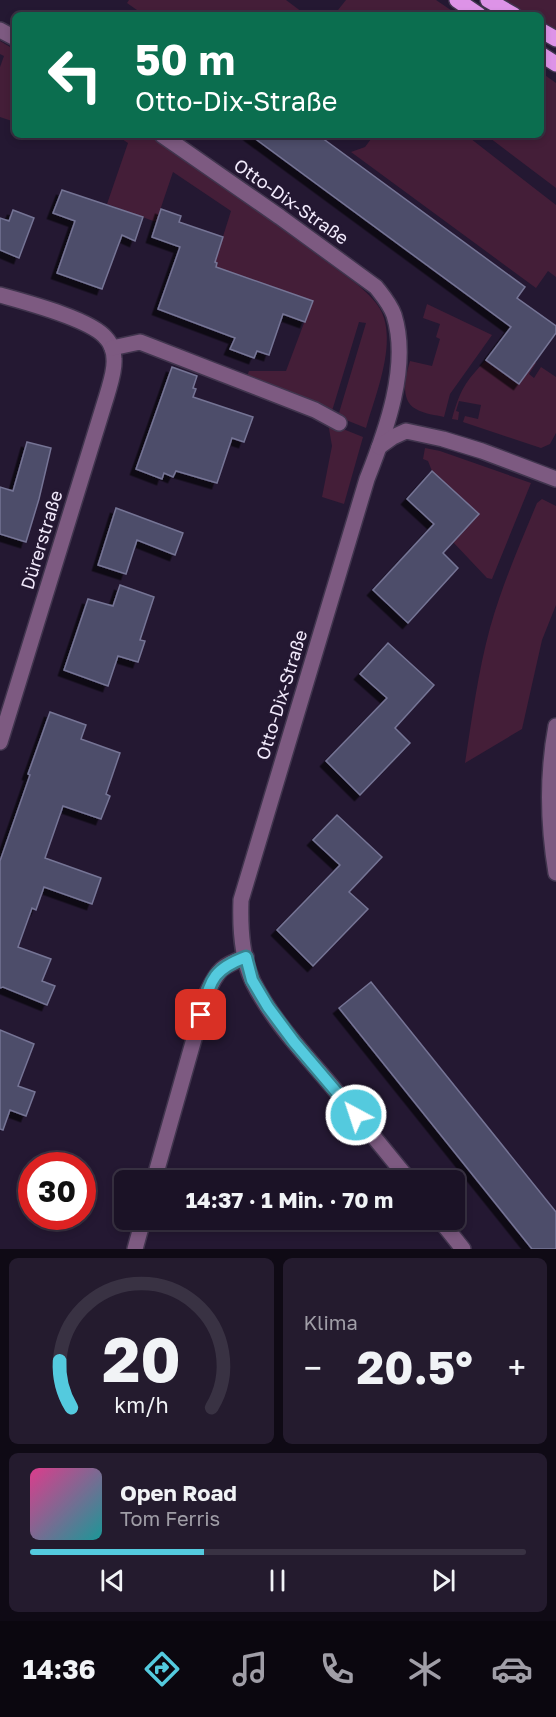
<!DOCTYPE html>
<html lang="de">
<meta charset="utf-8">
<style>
:root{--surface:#1b1226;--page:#241b2e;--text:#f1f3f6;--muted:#a09ea7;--line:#393243;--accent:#54cade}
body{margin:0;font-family:"Golos Text",sans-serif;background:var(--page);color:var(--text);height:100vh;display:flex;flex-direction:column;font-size:22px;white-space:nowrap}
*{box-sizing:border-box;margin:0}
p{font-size:20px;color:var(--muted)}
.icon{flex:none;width:33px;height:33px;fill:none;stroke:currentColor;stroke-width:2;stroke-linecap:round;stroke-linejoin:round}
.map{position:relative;height:1249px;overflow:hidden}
.sheet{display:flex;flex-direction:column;gap:9px;padding:9px;background:#0f0a15;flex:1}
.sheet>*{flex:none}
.hud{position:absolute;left:12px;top:12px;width:532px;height:126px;border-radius:9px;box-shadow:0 3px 9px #0003,0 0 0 2px var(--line);background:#0b6e4f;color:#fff;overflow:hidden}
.speed{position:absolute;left:18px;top:1152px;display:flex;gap:12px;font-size:30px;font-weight:700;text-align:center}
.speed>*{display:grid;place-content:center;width:78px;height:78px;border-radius:50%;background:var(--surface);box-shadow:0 3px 9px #0003,0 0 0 2px var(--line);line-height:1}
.speed .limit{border:9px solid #d22;background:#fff;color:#111}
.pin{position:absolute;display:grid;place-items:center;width:51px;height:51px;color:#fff;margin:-26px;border-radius:12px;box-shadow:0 3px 9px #0006}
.me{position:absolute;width:66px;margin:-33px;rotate:320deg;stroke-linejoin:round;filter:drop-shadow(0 0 4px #0008)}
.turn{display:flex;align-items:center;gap:21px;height:126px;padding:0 24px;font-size:27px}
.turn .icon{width:78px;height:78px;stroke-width:2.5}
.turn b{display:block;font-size:42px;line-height:51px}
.big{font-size:45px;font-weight:700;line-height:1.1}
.sheet .tile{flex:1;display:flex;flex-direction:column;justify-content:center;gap:9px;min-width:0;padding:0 21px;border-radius:9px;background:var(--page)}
.sheet .dial{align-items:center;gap:0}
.dial svg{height:156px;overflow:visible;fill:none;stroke:var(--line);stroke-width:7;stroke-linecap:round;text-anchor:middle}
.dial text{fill:var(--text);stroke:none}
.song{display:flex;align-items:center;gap:18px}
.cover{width:72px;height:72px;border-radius:9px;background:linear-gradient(135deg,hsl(330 70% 55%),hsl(180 70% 35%))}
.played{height:6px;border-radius:3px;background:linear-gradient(90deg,var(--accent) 35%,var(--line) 35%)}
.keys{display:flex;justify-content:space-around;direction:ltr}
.heat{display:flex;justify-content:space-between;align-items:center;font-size:33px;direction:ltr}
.sheet .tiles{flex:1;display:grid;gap:9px;grid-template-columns:1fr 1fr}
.tile:last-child{grid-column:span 2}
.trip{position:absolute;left:114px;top:1170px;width:351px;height:60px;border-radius:9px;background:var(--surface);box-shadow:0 3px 9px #0003,0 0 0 2px var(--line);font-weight:700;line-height:60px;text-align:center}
.dock{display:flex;height:96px;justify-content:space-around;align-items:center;background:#0b070f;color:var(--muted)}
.dock .icon{width:42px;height:42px}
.dock .current{color:var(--accent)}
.dock b{font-size:27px;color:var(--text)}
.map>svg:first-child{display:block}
.green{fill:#441e38}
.building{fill:#4e4d6b;stroke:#757495;stroke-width:1.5;filter:url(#shadow)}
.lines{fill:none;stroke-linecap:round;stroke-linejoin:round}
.street-casing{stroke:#41354e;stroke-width:18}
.primary-casing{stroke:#41354e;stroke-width:18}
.street{stroke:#7d5a81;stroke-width:15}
.primary{stroke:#dd93e7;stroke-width:15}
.route-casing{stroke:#378390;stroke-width:15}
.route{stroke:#54cade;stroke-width:10}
.labels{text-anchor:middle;stroke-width:6;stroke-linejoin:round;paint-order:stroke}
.street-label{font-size:18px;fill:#f2eafc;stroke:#241832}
</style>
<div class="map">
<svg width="556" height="1249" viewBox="0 0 556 1249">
<defs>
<filter id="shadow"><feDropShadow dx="-5.5" dy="5.5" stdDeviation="0" flood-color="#0009"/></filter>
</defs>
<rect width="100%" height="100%" fill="#241832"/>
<g class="green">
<polygon points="129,0 286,0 306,15 144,15 127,3"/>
<polygon points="346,0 436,0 458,15 334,15"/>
<polygon points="500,0 556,0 556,33 542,25 542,15 525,15"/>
<polygon points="0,41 15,50 15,122 0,117 0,67 4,56 0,54"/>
<polygon points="542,73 556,83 556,188 486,135 542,135"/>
<path d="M116,135H149L205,172L358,285C368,294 380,304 384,318C394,351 375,396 366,428L341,418L339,413L366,323L359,322L332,411L247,376L249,371H286L310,307L267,285L216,268L217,263L215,262L231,211L173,172L156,222L107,204L128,143Z"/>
<polygon points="374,135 466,135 556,205 556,277 548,271 536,288 351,152 365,147"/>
<path d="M427,304L492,335L450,394L444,417C436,415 424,414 416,409C399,400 406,375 410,361L432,366L440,339L436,337L440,324L423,318Z"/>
<path d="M486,360L534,362L536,363L529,374L534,378L541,367L556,377V433L550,444L541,448L463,422L465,416L478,419L481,405L459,401L456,411L459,412L458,420L452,419C460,390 465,382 486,360Z"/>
<polygon points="328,423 363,437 344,504 322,497 332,446"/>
<polygon points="425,448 440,451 531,483 492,579 487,578 453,542 478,514 432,471 428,461 423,459"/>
<path d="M542,499L556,506V605L542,640L522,729L465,763C472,718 478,672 490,628C502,585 520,544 537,503Z"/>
</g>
<g class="building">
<polygon points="250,135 318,135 525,287 517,298 556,326 556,333 519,384 486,360 511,327"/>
<polygon points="62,190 143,217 135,241 122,235 102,289 57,273 75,221 53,213"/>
<polygon points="161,209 181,216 179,222 223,237 215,262 217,263 216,267 313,301 305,322 283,314 269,355 257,351 254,358 230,349 235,338 158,309 180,247 152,237"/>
<polygon points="13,210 34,218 19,258 0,250 0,218 9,221"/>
<polygon points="172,367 197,376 193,388 196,389 193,397 253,417 244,442 232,438 217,483 176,471 173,477 164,473 162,479 136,469"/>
<polygon points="27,442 51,448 39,499 26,542 0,534 0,487 13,491"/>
<polygon points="432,471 479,514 443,553 458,568 408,623 373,590 434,524 407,499"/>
<polygon points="116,508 183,533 175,555 137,540 126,574 98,565"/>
<polygon points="120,585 154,597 140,640 145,641 138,662 118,656 108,686 64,670 88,599 113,606"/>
<polygon points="388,643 434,685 395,728 410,743 360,795 326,761 387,698 360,674"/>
<polygon points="50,712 86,725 81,739 120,753 106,794 110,796 101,819 63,806 45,858 101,878 92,904 44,887 36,910 32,908 18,947 51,959 42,981 55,986 47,1005 3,987 0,988 0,861 30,775 28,774"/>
<polygon points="337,815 382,857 349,892 368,909 313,966 277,930 340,865 313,840"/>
<polygon points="371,982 556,1212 556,1249 532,1249 339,1008"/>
<polygon points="0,1030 34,1044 18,1086 35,1092 26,1116 10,1110 3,1130 0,1129"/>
</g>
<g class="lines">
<defs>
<g id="street">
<polyline points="0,30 15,38"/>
<path d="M162,135L280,217L376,287C383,296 390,304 394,315C410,366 386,431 367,479L241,900C240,927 241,957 253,982C272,1020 303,1052 330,1084C357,1116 383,1148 409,1180"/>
<path d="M0,295C25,302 91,319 106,338C111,343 114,352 114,359C115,371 110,384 107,395L0,742"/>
<polyline points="112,348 140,342 315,410 339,423"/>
<polyline points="379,447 393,437 406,431 443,439 482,451 556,479"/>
<path d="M556,726C547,774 548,825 556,873"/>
<path d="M154,1180L207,993C218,969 222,966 246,957"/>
<polyline points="440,1220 463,1249"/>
<polyline points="135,1249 143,1220"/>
</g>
<g id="primary">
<polyline points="457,0 479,15"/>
<polyline points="488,0 514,15"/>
<polyline points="542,31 556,39"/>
<polyline points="542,55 556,64"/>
</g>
</defs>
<use href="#street" class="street-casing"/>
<use href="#primary" class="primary-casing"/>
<use href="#street" class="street"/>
<use href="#primary" class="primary"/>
</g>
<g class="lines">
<defs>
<path id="route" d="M201,1015C211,981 211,970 246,957L252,980L268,1007L294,1042L356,1115"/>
</defs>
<use href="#route" class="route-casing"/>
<use href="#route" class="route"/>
</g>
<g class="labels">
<g class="street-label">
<text transform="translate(291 202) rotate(35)" y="6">Otto-Dix-Straße</text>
<text transform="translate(42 540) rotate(-73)" y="6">Dürerstraße</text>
<text transform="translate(282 695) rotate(-73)" y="6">Otto-Dix-Straße</text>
</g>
</g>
</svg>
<div class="speed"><div class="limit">30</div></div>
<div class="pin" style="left:201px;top:1015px;background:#d93025"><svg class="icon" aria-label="arrive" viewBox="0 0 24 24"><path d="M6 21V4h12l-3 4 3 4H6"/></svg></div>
<svg class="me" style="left:356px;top:1115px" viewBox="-20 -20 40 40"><circle r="17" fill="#54cade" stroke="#fff" stroke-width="3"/><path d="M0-11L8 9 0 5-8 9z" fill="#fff"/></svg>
<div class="trip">14:37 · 1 Min. · 70 m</div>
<div class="hud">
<div class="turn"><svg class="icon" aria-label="left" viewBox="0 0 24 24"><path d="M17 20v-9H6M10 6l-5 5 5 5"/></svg><div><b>50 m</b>Otto-Dix-Straße</div></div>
</div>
</div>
<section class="sheet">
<div class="tiles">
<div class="tile dial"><svg viewBox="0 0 100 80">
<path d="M14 69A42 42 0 1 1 86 69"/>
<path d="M14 69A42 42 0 0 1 8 45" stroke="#54cade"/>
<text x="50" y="56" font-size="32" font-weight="700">20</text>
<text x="50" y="72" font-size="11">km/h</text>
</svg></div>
<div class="tile"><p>Klima</p>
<div class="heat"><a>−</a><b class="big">20.5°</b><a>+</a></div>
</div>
<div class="tile">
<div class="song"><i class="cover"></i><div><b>Open Road</b><p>Tom Ferris</p></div></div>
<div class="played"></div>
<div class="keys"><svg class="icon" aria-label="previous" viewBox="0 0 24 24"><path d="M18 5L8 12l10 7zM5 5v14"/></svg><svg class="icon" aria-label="pause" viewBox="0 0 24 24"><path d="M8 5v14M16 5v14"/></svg><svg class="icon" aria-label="next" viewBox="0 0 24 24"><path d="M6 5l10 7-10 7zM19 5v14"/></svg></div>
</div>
</div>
</section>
<nav class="dock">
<b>14:36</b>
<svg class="icon current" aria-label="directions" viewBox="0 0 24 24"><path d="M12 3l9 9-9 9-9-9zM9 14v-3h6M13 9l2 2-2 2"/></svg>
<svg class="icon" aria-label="music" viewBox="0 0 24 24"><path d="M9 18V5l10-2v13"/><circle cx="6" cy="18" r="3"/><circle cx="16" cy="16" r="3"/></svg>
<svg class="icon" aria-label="phone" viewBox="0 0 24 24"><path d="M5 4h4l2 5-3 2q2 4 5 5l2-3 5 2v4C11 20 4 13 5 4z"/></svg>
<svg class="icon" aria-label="climate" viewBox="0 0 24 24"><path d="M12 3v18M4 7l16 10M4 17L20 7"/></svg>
<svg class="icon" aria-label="car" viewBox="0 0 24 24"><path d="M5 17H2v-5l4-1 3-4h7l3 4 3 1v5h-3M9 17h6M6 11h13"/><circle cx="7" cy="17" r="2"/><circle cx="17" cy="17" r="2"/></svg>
</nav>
